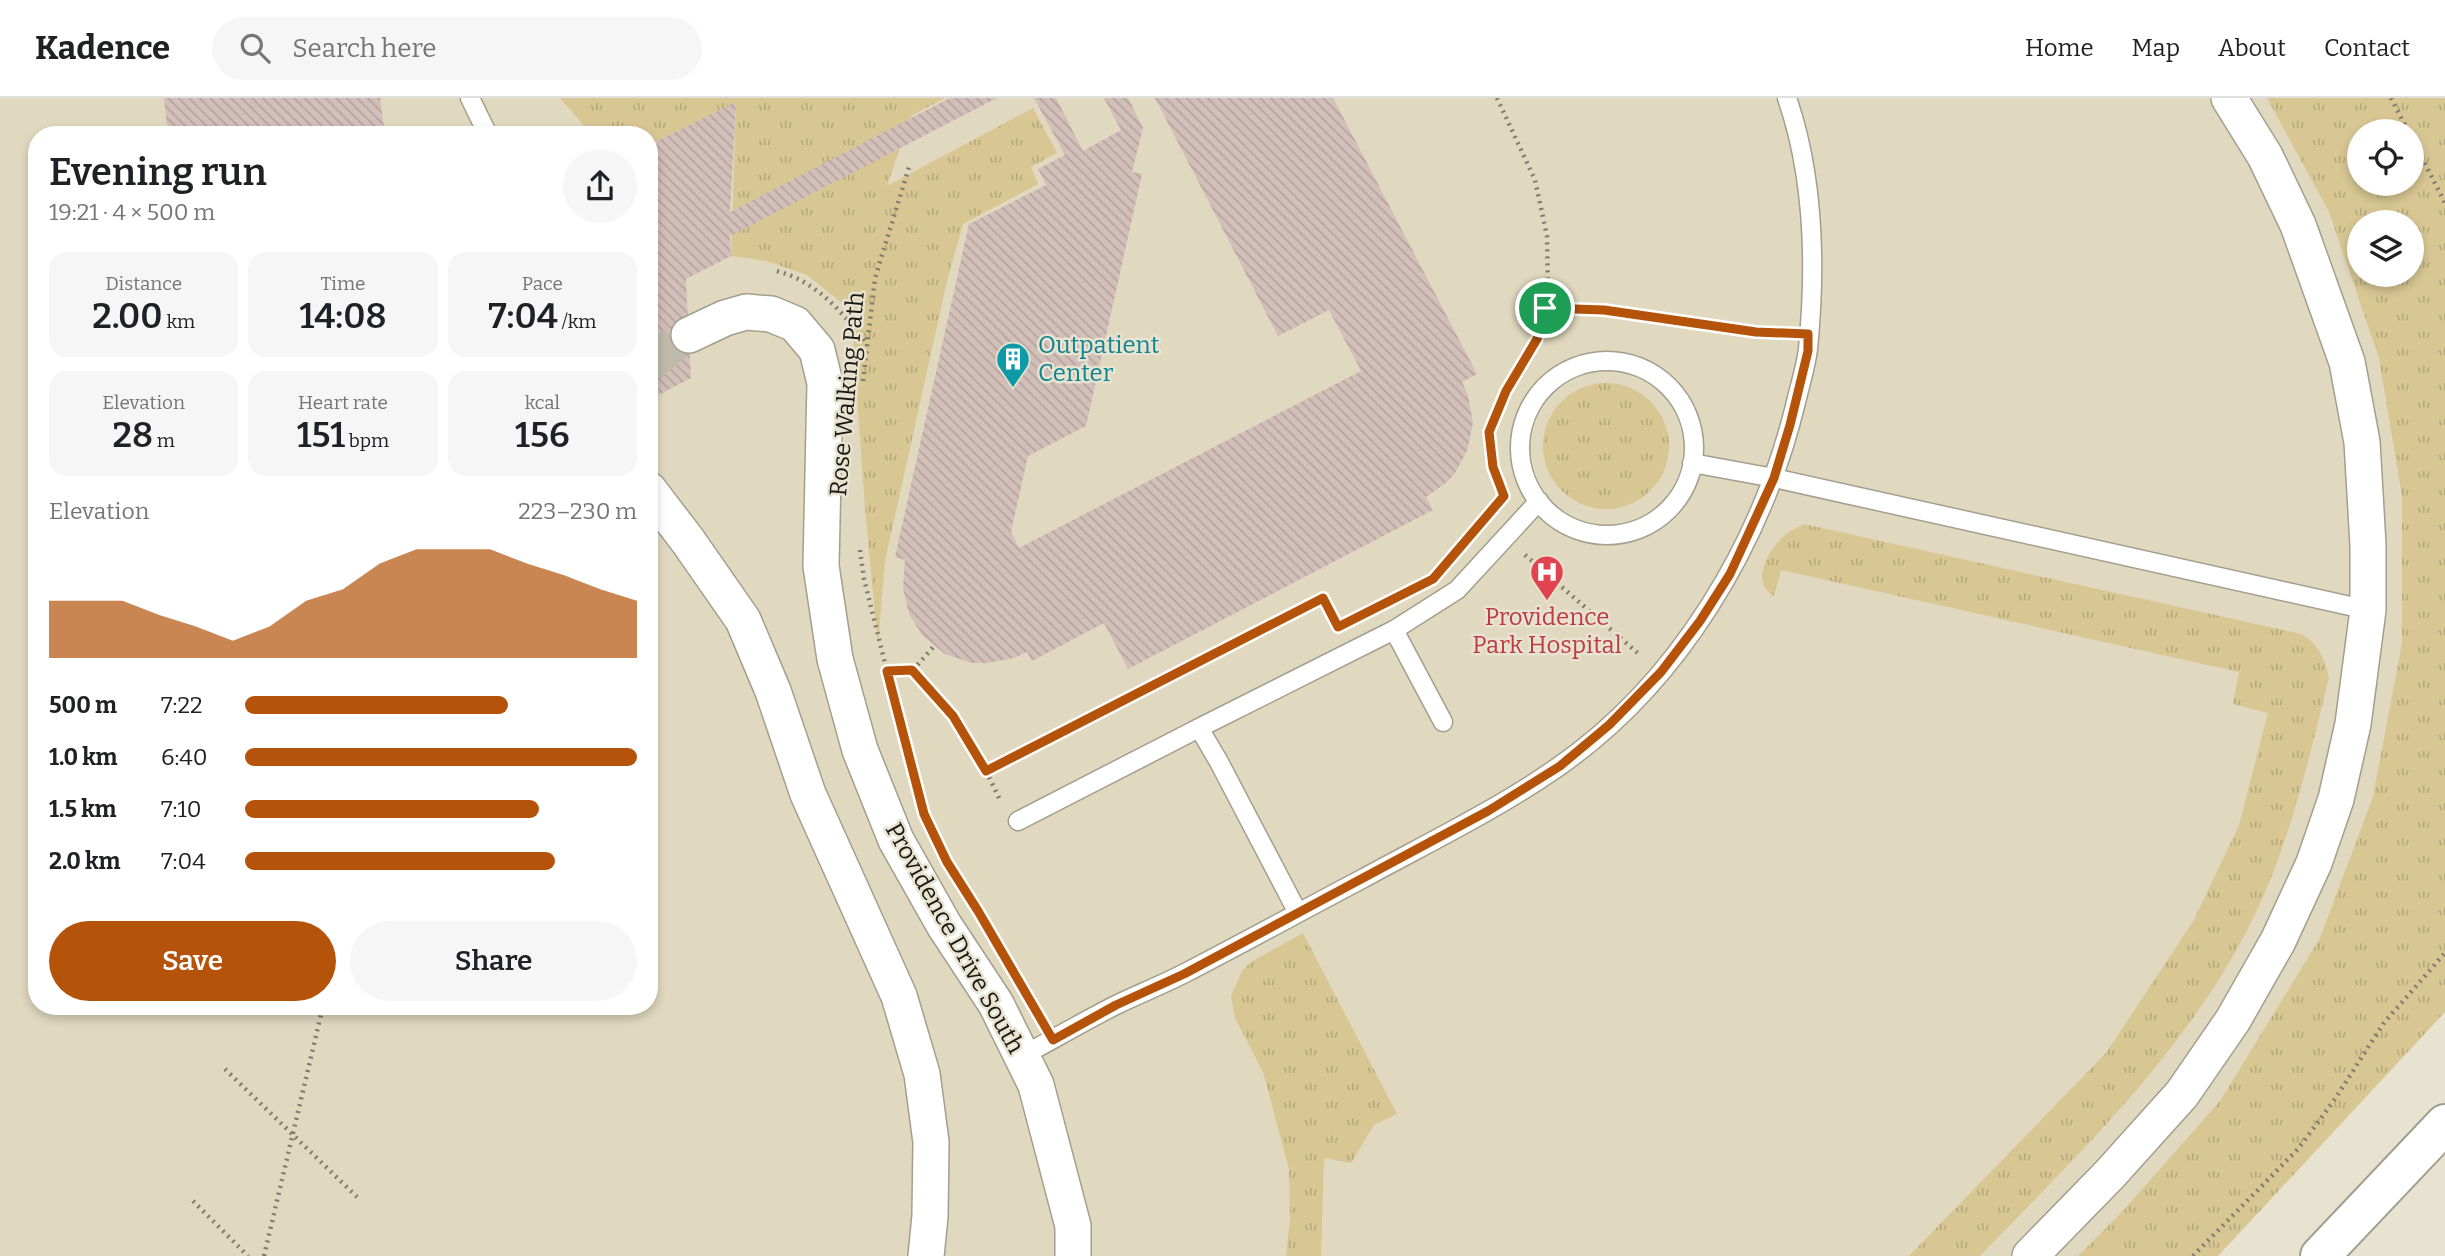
<!DOCTYPE html>
<meta charset="utf-8">
<style>
:root{--surface:#fff;--page:#f6f6f6;--text:#202124;--muted:#757577;--line:#e0e0e0;--accent:#b45309}
body{margin:0;font-family:Bitter,serif;background:var(--page);color:var(--text);height:100vh;display:flex;flex-direction:column;font-size:26px;white-space:nowrap}
*{box-sizing:border-box;margin:0}
p{font-size:23px;color:var(--muted)}
.icon{flex:none;width:38px;height:38px;fill:none;stroke:currentColor;stroke-width:2;stroke-linecap:round;stroke-linejoin:round}
.map{position:relative;flex:1;overflow:hidden}
.panel{position:absolute;left:28px;top:28px;width:630px;height:889px;display:flex;flex-direction:column;background:var(--surface);border-radius:28px;box-shadow:0 4px 10px #0003}
.panel>*{flex:none}
.buttons{position:absolute;left:2347px;top:21px;display:grid;gap:14px}
.buttons a{display:grid;place-items:center;width:77px;height:77px;border-radius:50%;background:var(--surface);box-shadow:0 4px 10px #0003;font-size:35px}
.pin{position:absolute;display:grid;place-items:center;width:60px;height:60px;color:#fff;margin:-30px;border:4px solid #fff;border-radius:50%;box-shadow:0 2px 7px #0007}
.round{display:grid;place-items:center;flex:none;width:74px;height:74px;border-radius:37px;background:var(--page)}
.summary{display:flex;align-items:center;justify-content:space-between;height:119px;padding:0 21px}
h1{font-size:38px;font-weight:600;line-height:52px}
.metrics{display:grid;grid-template-columns:repeat(3,1fr);gap:10px;height:119px;padding:7px 21px}
.metrics div{display:grid;align-content:center;border-radius:18px;background:var(--page);text-align:center}
.metrics b{font-size:35px;font-weight:600}
.metrics small{font-size:19px;font-weight:400}
.metrics p{font-size:19px}
.chart{height:196px;padding:14px 21px}
.chart p{display:flex;justify-content:space-between}
.chart svg{width:100%;height:126px;margin-top:7px;fill:var(--accent);opacity:.7}
.primary-button{display:flex;gap:14px;margin-top:auto;padding:14px 21px}
.primary-button a{flex:1;height:80px;border-radius:42px;background:var(--accent);color:#fff;font-size:28px;font-weight:600;line-height:80px;text-align:center}
.primary-button a+a{background:var(--page);color:var(--text)}
ul{padding:0 21px;list-style:none;font-size:23px}
li{display:grid;grid-template-columns:112px 84px 1fr;align-items:center;height:52px}
li i{height:18px;border-radius:9px;background:var(--accent)}
header{display:flex;align-items:center;gap:42px;box-sizing:border-box;height:98px;padding:0 35px;background:var(--surface);border-bottom:2px solid var(--line)}
header strong{font-size:33px}
nav{display:flex;gap:38px;margin-inline-start:auto;font-size:24px}
.search{width:490px;height:63px;background:var(--page);display:flex;align-items:center;gap:18px;box-sizing:border-box;padding:0 24px;border-radius:38px;color:var(--muted);font-size:26px}
.map>svg:first-child{display:block}
</style>
<header>
<strong>Kadence</strong>
<div class="search"><svg class="icon" aria-label="search" viewBox="0 0 24 24"><circle cx="10" cy="10" r="6"/><path d="M15 15l6 6"/></svg>Search here</div>
<nav><a>Home</a><a>Map</a><a>About</a><a>Contact</a></nav>
</header>
<div class="map">
<svg width="2445" height="1158" viewBox="0 0 2445 1158">
<defs>
<pattern id="grass-tufts" width="24" height="20" patternUnits="userSpaceOnUse" patternTransform="scale(1.75)"><rect width="24" height="20" fill="#d8c793"/><path d="M3 7l-1-3M5 7V3M7 7l1-3M15 17l-1-3M17 17v-4M19 17l1-3" fill="none" stroke="#b9aa7e"/></pattern>
<pattern id="building-back-hatch" width="6" height="6" patternUnits="userSpaceOnUse" patternTransform="scale(1.75)"><rect width="6" height="6" fill="#d3bfba"/><path d="M-1 5l2 2M0 0l6 6M5-1l2 2" fill="none" stroke="#b5a39f"/></pattern>
</defs>
<rect width="100%" height="100%" fill="#e8e3d1"/>
<path fill="#e0d8bf" fill-rule="evenodd" d="M0,0h2377l-18,33v53h53l33,746 -317,326h-2128zM37,37h612v871h-612zM2359,124h53v53h-53z"/>
<path fill="url(#grass-tufts)" fill-rule="evenodd" d="M560,0h385l-34,18 -24,70 146,-78 24,45 -26,14 7,17 -75,40 -16,57 -62,280 -7,85 -13,-138 -14,-198 -44,-35 -41,-14 -35,-5 5,-153 -87,42v-10h-57z
M2267,0h178v914l-227,244h-140l43,-43 99,-112 100,-163 53,-141 29,-154v-147l-23,-138 -50,-146zM2412,33v53h-53v-53zM2412,124v53h-53v-53z
M1543 348a63 63 0 1 1 126 0a63 63 0 1 1-126 0Z
M1804,426l497,110c17,9 23,24 28,43 -18,74 -35,148 -65,218 -63,143 -178,251 -284,361h-71l197,-203 88,-133 45,-95 29,-112 -35,-9 6,-32 -458,-102 -7,26c-25,-14 -5,-47 11,-61 5,-4 13,-8 19,-11z
M1303,835l94,181 -23,11 -23,38 -27,-5 -3,98h-35l4,-37 -1,-50 -26,-97 -28,-54 -4,-22 11,-25 9,-9z"/>
<path fill="url(#building-back-hatch)" d="M164,0h216l5,37h-217z
M950,0h47l-267,138 1,20 -45,23 5,99 -42,22v-255l87,-43 -6,110z
M1034,0h22l27,53 38,-21 -17,-32h24l15,30 -11,44 10,2 -56,252 -58,30 -17,76 8,16 342,-177 -32,-61 -51,26 -123,-238h178l144,276 -15,8 6,13 5,28 -6,28 -12,22 -8,9 -21,15 7,13 -305,159 -24,-46 -72,38 -5,-9 -13,6 -28,5h-14l-27,-9 -22,-18 -14,-22 -6,-26 2,-28 -10,-3 74,-333 77,-39 -8,-16 27,-14z"/>
<g fill="none" stroke-linecap="round" stroke-linejoin="round">
<path stroke="#bfbaab" stroke-width="35" stroke-dasharray="35 18" stroke-linecap="butt" d="M649,268l29,-26 11,-5"/>
<g stroke="#a39e8d" stroke-width="21">
<path id="lane" d="M470,0l18,37
M1520 350a87 87 0 1 1 174 0a87 87 0 1 1-174 0Z
M1692,365l82,15 594,132
M1443,624l-49,-92 63,-40 82,-89
M1199,630l195,-98
M1018,723l181,-93 20,34 79,151
M1022,958c32,-17 64,-36 96,-52 23,-11 46,-20 69,-32 58,-30 116,-62 175,-93 66,-36 134,-69 196,-112 121,-84 204,-224 238,-365 4,-17 10,-36 12,-53 8,-82 6,-173 -21,-251"/>
</g>
<g stroke="#a39e8d" stroke-width="38">
<path id="street" d="M689,237l36,-17 21,-6 25,2 24,10 22,26 8,33 -4,183 14,93 25,91 36,90 48,85 52,79 40,81 37,141v30
M649,392l39,51 55,79 30,71 35,103 91,202 23,78 9,68 -1,74 -4,40
M2030,1158l80,-82 72,-80 51,-74 45,-79 36,-78 22,-64 17,-75 15,-114v-65l-6,-103 -15,-80 -49,-137 -33,-69 -36,-58"/>
</g>
<g stroke="#a39e8d" stroke-width="42">
<path id="secondary" d="M2320,1158l125,-132"/>
</g>
<path stroke="#7e7b6f" stroke-width="4.5" stroke-dasharray="2 5" stroke-linecap="butt" d="M1497,0l38,82 12,56 1,59 -11,44 -31,52 -17,41 4,35 11,29 -2,2
M2391,0l17,33
M2412,40l33,65
M777,173c41,11 64,41 90,72
M1545,210l59,2 152,22 25,1
M863,283l12,-103 35,-114
M860,452l4,29 23,92
M1525,457l115,100
M913,572l21,-24
M986,673l15,31
M920,696l-33,-123 26,-1 40,46 33,55 337,-173 16,29
M225,971l132,128
M193,1103l55,55
M264,1158l59,-250
M2193,1158l105,-107 37,-50 48,-75 62,-71"/>
<use href="#lane" stroke="#fff" stroke-width="18"/>
<use href="#street" stroke="#fff" stroke-width="35"/>
<use href="#secondary" stroke="#fff" stroke-width="38"/>
</g>
<g fill="none" stroke-linecap="round" stroke-linejoin="round">
<g stroke="#fff" stroke-width="14">
<path id="route" d="M1545,210l59,2 152,22 52,2v17l-18,74 -16,53 -44,96 -30,47 -39,51 -52,53 -49,41 -72,45 -304,163 -68,31 -63,35 -75,-129 -31,-49 -23,-48 -37,-143 25,-1 41,46 33,55 337,-173 15,29 95,-48 71,-83 -11,-29 -4,-35 17,-41 31,-52z"/>
</g>
<use href="#route" stroke="#b45309" stroke-width="9"/>
</g>
<defs>
<g id="building-pin" transform="scale(1.75)"><path d="M0 17L-7.5 6A9.5 9.5 0 1 1 7.5 6Z" fill="#0f9aa8" stroke="#e8e3d1"/><path d="M-4-6H4V6H1V3H-1V6H-4ZM-2.5-4.3h1.7v1.8h-1.7ZM.8-4.3h1.7v1.8H.8ZM-2.5-1h1.7V.8h-1.7ZM.8-1h1.7V.8H.8Z" fill="#fff"/></g>
<g id="hospital-pin" transform="scale(1.75)"><path d="M0 17L-7.5 6A9.5 9.5 0 1 1 7.5 6Z" fill="#e0444e" stroke="#e8e3d1"/><path d="M-5-5h3v3.5h4V-5h3V5h-3V1.5h-4V5h-3Z" fill="#fff"/></g>
</defs>
<g fill-rule="evenodd">
<use href="#building-pin" x="1013" y="261"/>
<use href="#hospital-pin" x="1547" y="474"/>
</g>
<g text-anchor="middle" dominant-baseline="central" stroke-width="5" stroke-linejoin="round" paint-order="stroke">
<g font-size="24" fill="#0d838f" stroke="#e8e3d1" text-anchor="start">
<text x="1038" y="247">Outpatient<tspan x="1038" dy="28">Center</tspan></text>
</g>
<g font-size="24" fill="#1a1812" stroke="#e8e3d1">
<text transform="translate(847 296) rotate(-85)">Rose Walking Path</text>
<text transform="translate(955 840) rotate(61)">Providence Drive South</text>
</g>
<g font-size="24" fill="#be3a42" stroke="#e8e3d1">
<text x="1547" y="519">Providence<tspan x="1547" dy="28">Park Hospital</tspan></text>
</g>
</g>
</svg>
<div class="buttons">
<a><svg class="icon" aria-label="locate" viewBox="0 0 24 24"><circle cx="12" cy="12" r="6"/><path d="M12 2v4M12 18v4M2 12h4M18 12h4"/></svg></a>
<a><svg class="icon" aria-label="layers" viewBox="0 0 24 24"><path d="M12 4l9 5-9 5-9-5zM3 14l9 5 9-5"/></svg></a>
</div>
<div class="pin" style="left:1545px;top:210px;background:#1e9e55"><svg class="icon" aria-label="arrive" viewBox="0 0 24 24"><path d="M6 21V4h12l-3 4 3 4H6"/></svg></div>
<section class="panel">
<div class="summary"><div><h1>Evening run</h1><p>19:21 · 4 × 500 m</p></div><a class="round"><svg class="icon" aria-label="share" viewBox="0 0 24 24"><path d="M12 15V3M7 8l5-5 5 5M5 13v7h14v-7"/></svg></a></div>
<div class="metrics">
<div><p>Distance</p><b>2.00<small> km</small></b></div>
<div><p>Time</p><b>14:08</b></div>
<div><p>Pace</p><b>7:04<small> /km</small></b></div>
</div>
<div class="metrics">
<div><p>Elevation</p><b>28<small> m</small></b></div>
<div><p>Heart rate</p><b>151<small> bpm</small></b></div>
<div><p>kcal</p><b>156</b></div>
</div>
<div class="chart"><p><span>Elevation</span>223–230 m</p>
<svg viewBox="0 0 160 44" preserveAspectRatio="none"><path d="M0 44V24L10 24L20 24L30 29L40 33L50 38L60 33L70 24L80 20L90 11L100 6L110 6L120 6L130 11L140 15L150 20L160 24V44z"/></svg>
</div>
<ul>
<li><b>500 m</b>7:22<i style="width:67%"></i></li>
<li><b>1.0 km</b>6:40<i style="width:100%"></i></li>
<li><b>1.5 km</b>7:10<i style="width:75%"></i></li>
<li><b>2.0 km</b>7:04<i style="width:79%"></i></li>
</ul>
<div class="primary-button"><a>Save</a><a>Share</a></div>
</section>
</div>
